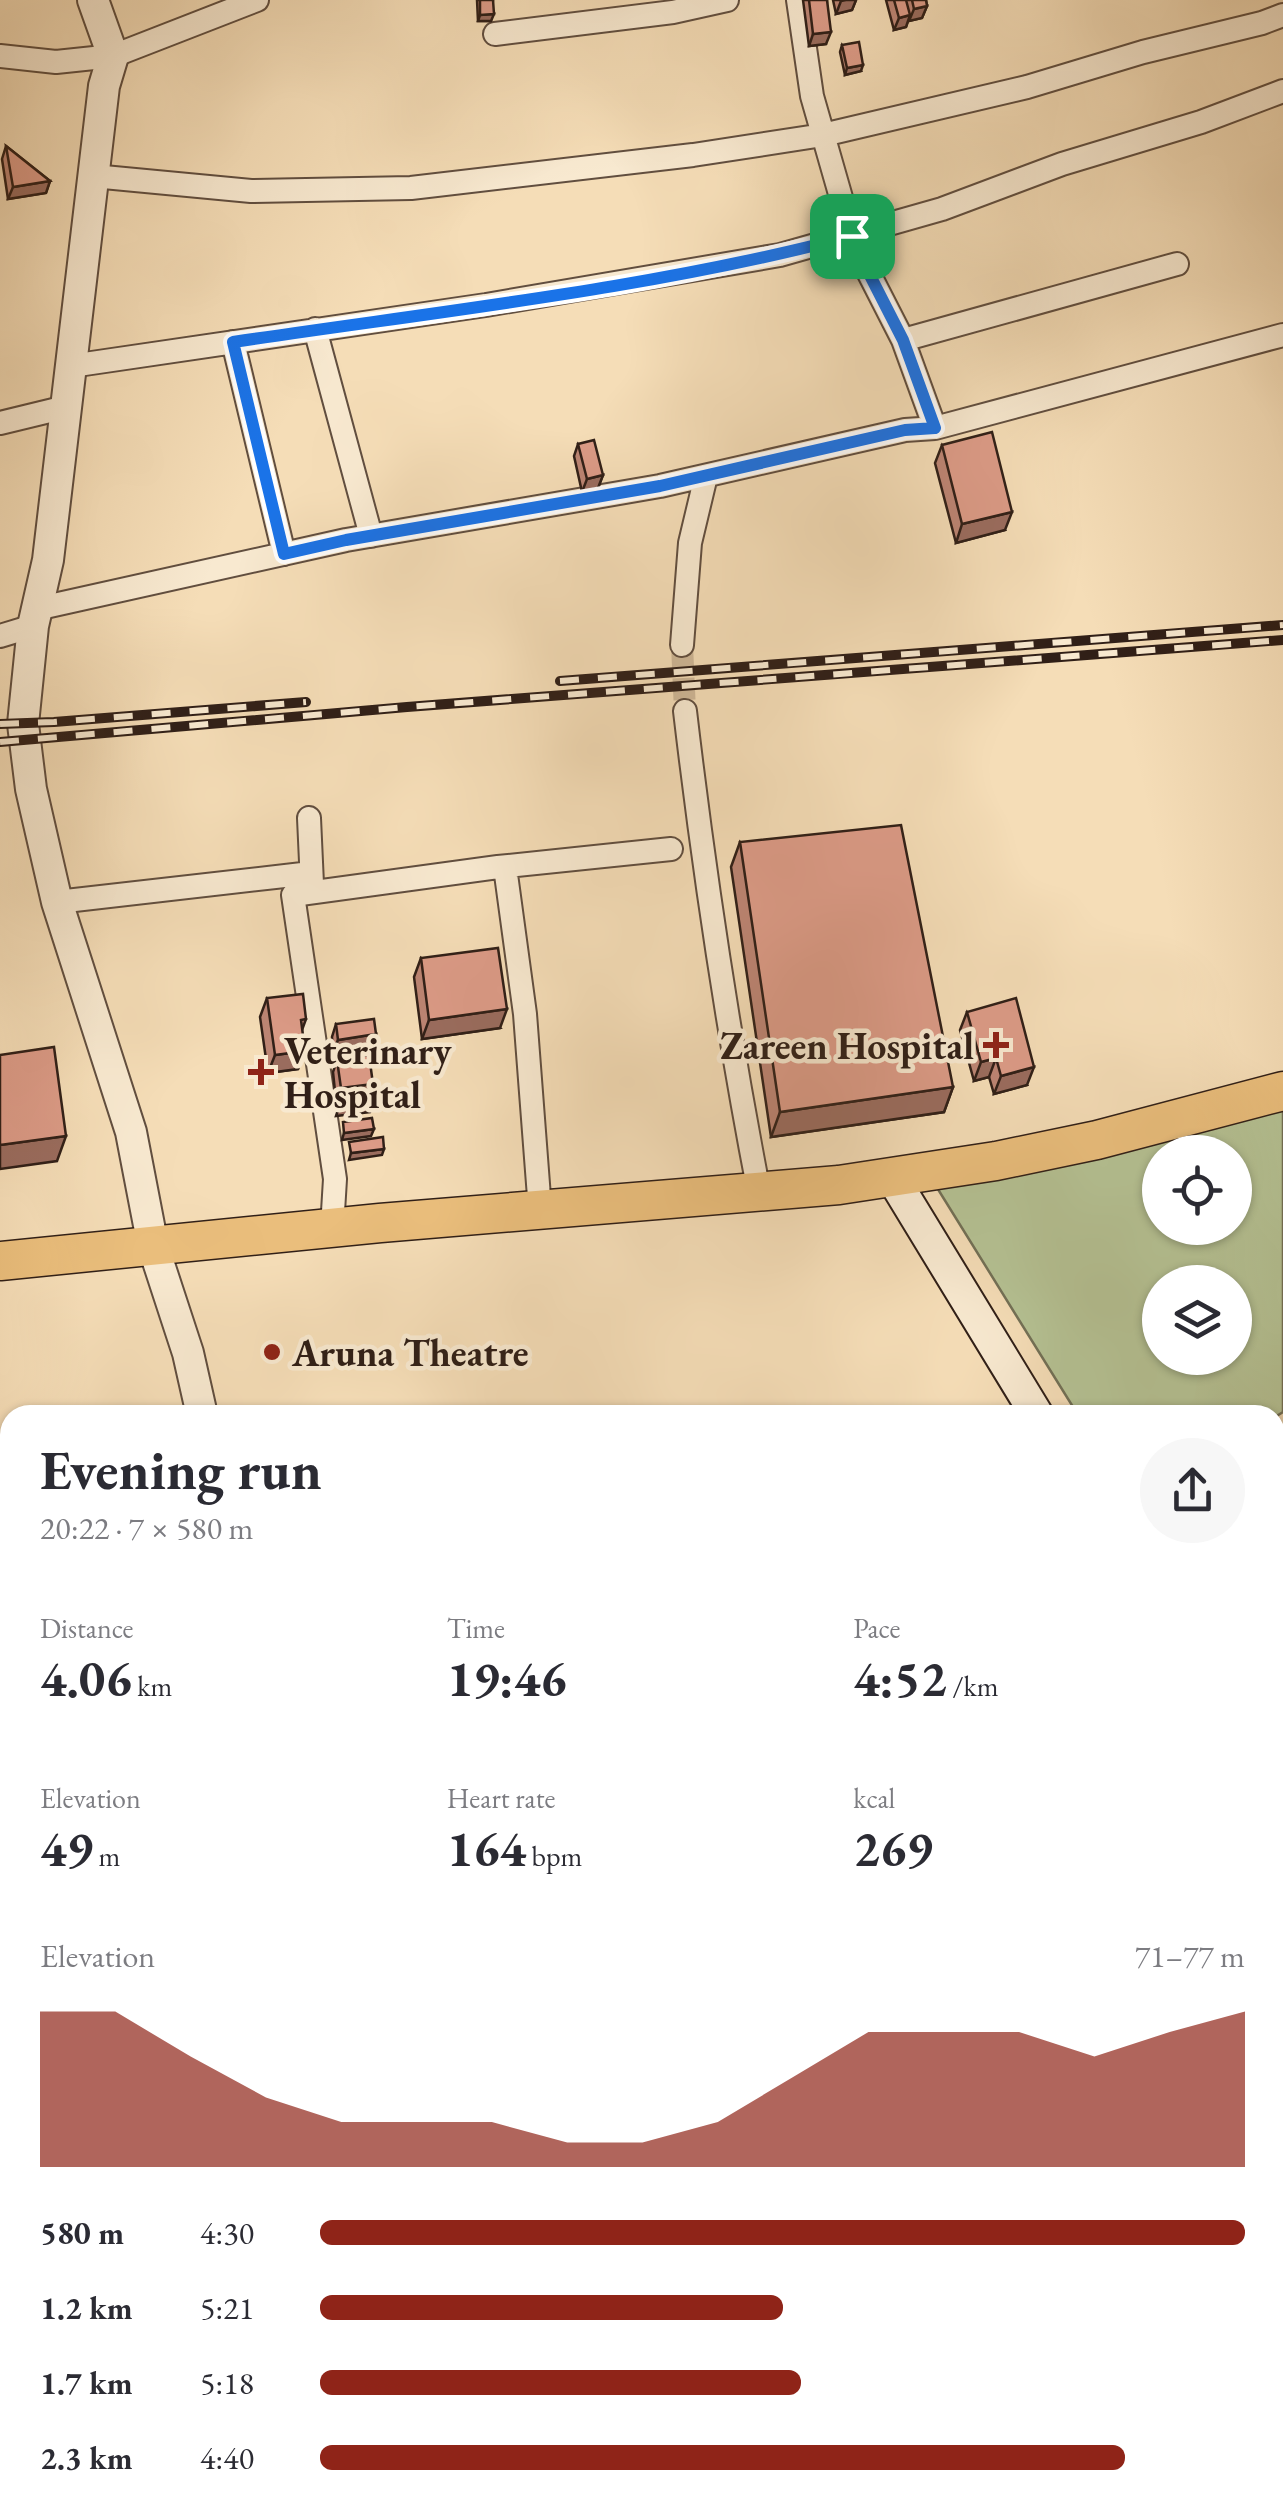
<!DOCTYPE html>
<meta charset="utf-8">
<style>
:root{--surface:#fff;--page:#f7f7f7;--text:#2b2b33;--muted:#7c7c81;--accent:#8f2418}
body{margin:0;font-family:"EB Garamond",serif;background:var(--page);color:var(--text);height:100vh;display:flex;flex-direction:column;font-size:38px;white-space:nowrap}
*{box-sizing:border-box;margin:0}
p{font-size:32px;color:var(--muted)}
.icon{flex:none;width:55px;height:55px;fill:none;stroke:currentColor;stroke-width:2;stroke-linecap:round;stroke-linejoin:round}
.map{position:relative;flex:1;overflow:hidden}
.side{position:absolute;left:0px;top:1405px;width:1285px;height:1112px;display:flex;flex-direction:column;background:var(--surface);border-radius:30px 30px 0 0;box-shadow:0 2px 8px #0004}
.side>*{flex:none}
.tools{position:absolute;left:1142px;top:1135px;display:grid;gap:20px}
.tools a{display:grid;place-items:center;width:110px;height:110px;border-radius:50%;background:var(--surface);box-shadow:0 2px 8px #0004;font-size:50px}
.pin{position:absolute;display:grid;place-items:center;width:85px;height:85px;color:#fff;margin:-42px;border-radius:20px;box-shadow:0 5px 15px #0006}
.round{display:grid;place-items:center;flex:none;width:105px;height:105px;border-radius:52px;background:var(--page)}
.overview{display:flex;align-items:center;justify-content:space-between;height:170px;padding:0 40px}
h1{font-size:55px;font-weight:700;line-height:75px}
.figures{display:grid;grid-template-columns:repeat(3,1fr);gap:15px;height:170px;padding:10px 40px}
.figures div{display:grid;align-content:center}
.figures b{font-size:50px;font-weight:700}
.figures small{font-size:28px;font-weight:400}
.figures p{font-size:28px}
.chart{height:280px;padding:20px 40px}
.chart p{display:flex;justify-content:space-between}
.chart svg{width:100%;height:180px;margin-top:10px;fill:var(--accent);opacity:.7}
ul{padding:0 40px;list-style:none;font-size:32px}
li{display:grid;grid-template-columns:160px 120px 1fr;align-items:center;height:75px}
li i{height:25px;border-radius:12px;background:var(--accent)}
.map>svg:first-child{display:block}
</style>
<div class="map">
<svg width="1283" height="2516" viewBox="0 0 1283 2516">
<rect width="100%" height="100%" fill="#f5ddb7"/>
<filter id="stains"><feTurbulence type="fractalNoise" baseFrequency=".002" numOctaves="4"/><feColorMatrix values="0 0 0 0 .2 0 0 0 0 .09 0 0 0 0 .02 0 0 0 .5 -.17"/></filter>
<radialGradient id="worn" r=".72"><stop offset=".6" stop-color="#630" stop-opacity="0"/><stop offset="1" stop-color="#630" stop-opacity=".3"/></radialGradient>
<path fill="#b5c294" stroke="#727056" stroke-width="2.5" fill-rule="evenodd" d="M1283,1090v322l-8,5v-2h-197l-147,-237zM1160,1152h75v76h-75zM1160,1282h75v76h-75z"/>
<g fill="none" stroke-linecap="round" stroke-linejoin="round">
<path stroke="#747b78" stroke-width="6" d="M0,2115l10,2"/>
<path stroke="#ceb797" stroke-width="22" stroke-dasharray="22 11" stroke-linecap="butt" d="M682,645l3,66"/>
<g stroke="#614e3f" stroke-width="26">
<path id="minor" d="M798,0l14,96 40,140 6,16 45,88 32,88
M495,34l178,-22 54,-12
M0,56l56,6 57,-6 144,-56
M93,176l158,15 160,-3 282,-33 130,-20 204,-48 116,-35 119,-29 21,-8
M315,329l56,207
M903,340l274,-76
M233,342l51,212
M71,366l415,-61 294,-50 162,-46 120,-45 139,-42 82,-31
M0,423l66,-16
M36,609l310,-69 314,-54 245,-56 30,-2 348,-93
M0,636l33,-10
M682,645l8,-102 16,-67
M685,711c19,161 43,321 74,481
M309,818l3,66
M505,867l20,147 15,196
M57,902l254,-29
M332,1228l3,-49 -42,-284 205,-28 173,-18
M1275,1524l8,-5
M0,1713l10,-3
M0,1878l10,-3
M0,1914l10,41
M1275,2140l8,-5
M1275,2319l8,13
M1275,2493l8,-4
M79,2508l2,8
M779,2508l6,8
M1172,2508l8,8
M678,2516l15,-8
M1235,2516l15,-8"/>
</g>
<g stroke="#614e3f" stroke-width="34">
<path id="tertiary" d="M93,0l20,56 -9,30 -56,474 -15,66 -10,98 8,65 26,113 74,230 22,114 35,107 14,62
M405,2508l4,8"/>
</g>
<g stroke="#301f17" stroke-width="36">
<path id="secondary" d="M892,1177l145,238
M1275,1794l8,13"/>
</g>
<g stroke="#301f17" stroke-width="41">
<path id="primary" d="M0,1261l380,-38 459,-38 157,-24 101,-21 186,-49"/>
</g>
<use href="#minor" stroke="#f8e9d0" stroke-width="22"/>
<use href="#tertiary" stroke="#f8e9d0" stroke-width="30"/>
<use href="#secondary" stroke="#f8e9d0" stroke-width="32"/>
<use href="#primary" stroke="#eabe7c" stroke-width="38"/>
<g stroke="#301f17" stroke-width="10">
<path id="rail" d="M560,681l723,-56
M0,724l54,-2 252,-20
M0,742l407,-35 876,-67"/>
</g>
<use href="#rail" stroke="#f8e9d0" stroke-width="6" stroke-dasharray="19" stroke-linecap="butt"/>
</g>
<path fill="#bd8574" stroke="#301f17" stroke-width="2.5" d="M477,0h16l-2,21h-13z
M803,0h24l-1,44 -17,2z
M833,0h23l-4,10 -16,4z
M886,0h40l1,6 -5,12 -13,3v-3l-3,9 -12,3z
M842,45l19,26 -16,4 -5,-23z
M6,146l44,35 -4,12 -38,6 -6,-40z
M578,444l25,31 -5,13 -16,4 -8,-36z
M942,445l63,85 -49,13 -21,-80z
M740,842l213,245 -9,25 -173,25 -40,-270z
M421,958l79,70 -78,11 -8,-62z
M267,998l39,21 -4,11 -4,39 -30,4 -8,-56z
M967,1012l60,73 -33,9 -5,-17 -15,4 -14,-51z
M336,1024l35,23 -38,5 -1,-15z
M337,1060l32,37 -33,4 -3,-29z
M1275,2339l8,69 -8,6z
M786,2508h41l-12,8h-23z
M866,2508h88l-3,8h-97z"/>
<path fill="#9a6c5e" stroke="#301f17" stroke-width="2.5" d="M846,0h10l-4,10 -16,4 5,-13z
M927,6l-5,12 -13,3 5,-12z
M494,14l-3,7h-13l2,-6z
M910,15l-4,12 -12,3 5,-12z
M831,32l-5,12 -17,2 4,-12z
M863,65l-2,6 -16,4 2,-7z
M50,181l-4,12 -38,6 5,-12z
M603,475l-5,13 -16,4 5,-13z
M1012,512l-7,18 -49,13 6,-19z
M507,1009l-7,19 -78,11 7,-19z
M376,1034l-5,13 -38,5 5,-12z
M305,1051l-7,18 -30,4 7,-18z
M996,1058l-7,19 -15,4 7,-19z
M1034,1067l-7,18 -33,9 7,-18z
M373,1084l-4,13 -33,4 5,-13z
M953,1087l-9,25 -173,25 9,-25z
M373,1105l-3,7 -34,4 2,-6z
M374,1129l-3,7 -29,4 2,-7z
M66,1136l-9,25 -57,8v-24z
M384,1149l-2,6 -33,5 2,-7z
M1283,1907v16l-2,5 -6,3v-19z
M1283,2090v19l-8,5v-19z
M1283,2214v13l-8,6v-13z
M1283,2394v14l-8,6 6,-18z
M814,2508h13l-12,8h-12z
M945,2508h9l-3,8h-21z"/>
<path fill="#dc9b87" stroke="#301f17" stroke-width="2.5" d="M480,0h13l1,14 -14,1z
M809,0h18l4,32 -18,2z
M894,0h12l4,15 -11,3z
M912,0h14l1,6 -13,3z
M859,42l4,23 -16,3 -5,-23z
M6,146l44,35 -37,6z
M992,432l20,80 -50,12 -20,-79z
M594,440l9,35 -16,4 -9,-35z
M901,825l52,262 -173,25 -40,-270z
M498,948l9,61 -78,11 -8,-62z
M303,994l3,25 -5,1 4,31 -30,4 -8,-57z
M1016,998l18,69 -33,9 -5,-18 -15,4 -14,-50z
M374,1019l2,15 -38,6 -2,-16z
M54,1047l12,89 -66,9v-90z
M369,1055l4,29 -32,4 -4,-28z
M372,1098l1,7 -35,5 -1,-7z
M372,1118l2,11 -30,4 -1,-11z
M383,1137l1,12 -33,4 -2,-11z
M1275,1879l8,13v15l-8,5z
M1283,1977v113l-8,5v-113z
M1278,2140l5,7v67l-8,6v-78z
M1283,2333v61l-2,2 -6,-8v-49z
M799,2508h15l-10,6z
M866,2508h18l6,8h-36z
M894,2508h51l-15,8h-31z"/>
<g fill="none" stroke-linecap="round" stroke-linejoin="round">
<g stroke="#fff" stroke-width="20">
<path id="route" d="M852,236l6,16 45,88 32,88 -30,2 -245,56 -314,54 -62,14 -51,-212c207,-31 417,-53 619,-106z"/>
</g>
<use href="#route" stroke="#1a73e8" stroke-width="12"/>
</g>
<g fill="#8f2418" stroke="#f8e9d0" stroke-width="4">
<path d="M991 1030h10v10h10v10h-10v10h-10v-10h-10v-10h10z"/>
<path d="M256 1057h10v10h10v10h-10v10h-10v-10h-10v-10h10z"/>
<circle cx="272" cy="1352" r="10"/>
</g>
<g text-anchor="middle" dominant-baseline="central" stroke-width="9" stroke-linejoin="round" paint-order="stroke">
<g font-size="38" font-weight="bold" fill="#301f17" stroke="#f8e9d0" text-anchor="start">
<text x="974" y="1045" text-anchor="end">Zareen Hospital</text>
<text x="284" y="1050">Veterinary<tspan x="284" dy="44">Hospital</tspan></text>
<text x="292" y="1352">Aruna Theatre</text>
</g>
</g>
<rect width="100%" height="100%" filter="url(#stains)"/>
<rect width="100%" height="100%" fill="url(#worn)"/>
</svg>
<div class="tools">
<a><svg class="icon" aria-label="locate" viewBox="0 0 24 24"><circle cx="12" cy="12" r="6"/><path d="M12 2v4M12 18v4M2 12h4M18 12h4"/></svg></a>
<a><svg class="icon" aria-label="layers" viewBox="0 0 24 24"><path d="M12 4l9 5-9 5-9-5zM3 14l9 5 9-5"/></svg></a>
</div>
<div class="pin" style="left:852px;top:236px;background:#1e9e55"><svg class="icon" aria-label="arrive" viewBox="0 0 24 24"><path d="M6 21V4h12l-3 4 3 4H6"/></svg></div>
<section class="side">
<div class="overview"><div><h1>Evening run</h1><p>20:22 · 7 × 580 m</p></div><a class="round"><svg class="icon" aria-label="share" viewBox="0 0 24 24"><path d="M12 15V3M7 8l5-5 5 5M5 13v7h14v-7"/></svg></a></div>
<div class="figures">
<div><p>Distance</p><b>4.06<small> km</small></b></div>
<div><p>Time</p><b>19:46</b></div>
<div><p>Pace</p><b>4:52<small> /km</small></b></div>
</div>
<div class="figures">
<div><p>Elevation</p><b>49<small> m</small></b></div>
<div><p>Heart rate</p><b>164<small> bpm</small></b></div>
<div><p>kcal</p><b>269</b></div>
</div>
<div class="chart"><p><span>Elevation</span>71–77 m</p>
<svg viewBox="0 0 160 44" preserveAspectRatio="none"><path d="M0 44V6L10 6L20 17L30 27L40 33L50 33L60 33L70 38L80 38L90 33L100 22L110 11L120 11L130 11L140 17L150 11L160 6V44z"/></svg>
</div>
<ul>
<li><b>580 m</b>4:30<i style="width:100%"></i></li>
<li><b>1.2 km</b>5:21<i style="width:50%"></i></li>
<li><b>1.7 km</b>5:18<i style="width:52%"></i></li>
<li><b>2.3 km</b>4:40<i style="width:87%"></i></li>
</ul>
</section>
</div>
